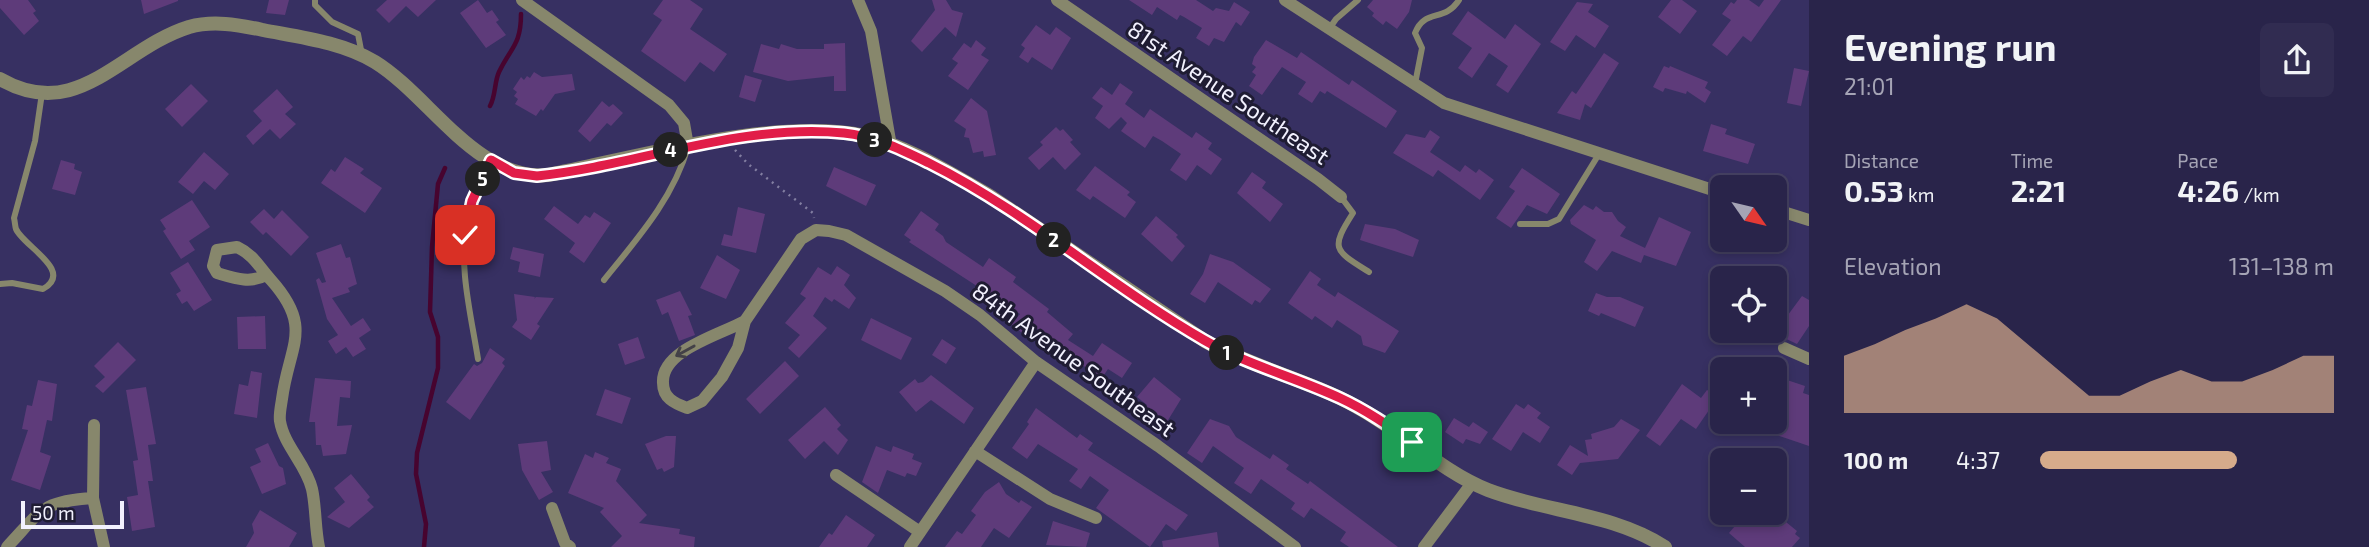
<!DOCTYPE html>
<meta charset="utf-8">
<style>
:root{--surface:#29244a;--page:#312c51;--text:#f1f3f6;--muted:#a5a4b5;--line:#454162;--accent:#d6ab8b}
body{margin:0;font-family:"Exo 2",sans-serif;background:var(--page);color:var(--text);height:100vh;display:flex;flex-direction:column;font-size:26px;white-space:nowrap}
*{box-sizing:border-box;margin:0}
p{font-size:23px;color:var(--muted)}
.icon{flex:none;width:38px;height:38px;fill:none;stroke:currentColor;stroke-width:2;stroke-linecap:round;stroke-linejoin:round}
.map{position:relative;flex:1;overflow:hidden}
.drawer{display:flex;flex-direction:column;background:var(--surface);width:560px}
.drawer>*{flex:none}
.needle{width:46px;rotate:124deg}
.tools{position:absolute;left:1710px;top:175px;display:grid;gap:14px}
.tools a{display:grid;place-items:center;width:77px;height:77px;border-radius:10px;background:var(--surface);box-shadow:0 4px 10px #0003,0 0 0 2px var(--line);font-size:35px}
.scale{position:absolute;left:21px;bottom:18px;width:103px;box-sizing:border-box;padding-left:7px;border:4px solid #f2f1fe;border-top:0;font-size:19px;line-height:24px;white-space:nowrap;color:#f2f1fe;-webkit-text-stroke:5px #1f1c33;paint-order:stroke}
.pin{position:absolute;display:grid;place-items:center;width:60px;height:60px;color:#fff;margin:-30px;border-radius:14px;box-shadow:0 4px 10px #0006}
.km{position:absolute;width:35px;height:35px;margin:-18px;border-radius:50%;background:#222;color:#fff;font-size:19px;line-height:35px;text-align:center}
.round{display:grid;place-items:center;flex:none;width:74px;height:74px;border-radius:10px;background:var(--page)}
.summary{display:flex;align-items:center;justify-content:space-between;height:119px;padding:0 35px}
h1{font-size:38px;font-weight:700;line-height:52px}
.figures{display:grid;grid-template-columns:repeat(3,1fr);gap:10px;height:119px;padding:7px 35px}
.figures div{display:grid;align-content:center}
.figures b{font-size:30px;font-weight:700}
.figures small{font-size:19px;font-weight:400}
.figures p{font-size:19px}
.chart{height:196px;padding:14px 35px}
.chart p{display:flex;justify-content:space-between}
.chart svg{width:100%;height:126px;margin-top:7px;fill:var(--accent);opacity:.7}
ul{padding:0 35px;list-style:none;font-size:23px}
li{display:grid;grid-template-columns:112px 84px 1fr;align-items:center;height:52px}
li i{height:18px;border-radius:9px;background:var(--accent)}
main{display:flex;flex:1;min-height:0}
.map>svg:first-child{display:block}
</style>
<main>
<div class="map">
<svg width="1809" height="547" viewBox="0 0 1809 547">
<rect width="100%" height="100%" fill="#373062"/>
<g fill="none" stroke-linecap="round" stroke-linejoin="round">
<path stroke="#47042f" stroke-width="4.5" d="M490,106c6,-11 4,-23 9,-34 12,-25 22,-27 22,-58
M424,547l2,-23 -10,-50 1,-21 21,-85v-31l-8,-25 2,-65 6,-63 7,-16"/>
</g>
<path fill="#5e3b7a" d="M0,0h28l8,11 -3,2 6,8 -15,14 -24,-27z
M141,0h37v1l-34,13z
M269,0h20l-4,15 -19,-2z
M387,0h49l-18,17 -12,-11 -17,17 -13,-13z
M478,0l9,13 5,-3 7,10 -3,2 10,13 -20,13 -26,-35z
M663,0h27l13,9 -13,20 37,25 -13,18 -14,-10 -15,20 -44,-31 21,-31 -9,-6z
M932,0h14l6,10 11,3 -7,24 -11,-10 -23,25 -11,-11 24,-31z
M1129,0h67l17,11 3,-3 13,3 5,-9 16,10 -9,14 -5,-4 -12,20 -10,-4 -5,8 -13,-8 6,-10 -18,-11 -4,-2 -3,5 -20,-13 -5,8z
M1373,0h39l-3,12 -12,17 -11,-8 -3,4 -11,-9 2,-3 -7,-6z
M1671,0h11l15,11 -17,23 -22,-17z
M1737,0h12l10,7 5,-7h17l-30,42 -8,-6 -16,20 -15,-11 19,-25 -9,-6 9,-12 3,2z
M1577,2l16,2 -5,8 21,14 -14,22 -19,-13 -11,16 -15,-9z
M1468,11l37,28 10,-15 26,20 -33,49 -12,-8 12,-19 -19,-13 -17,25 -14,-10 14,-20 -20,-14z
M1036,25l14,10 6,-8 15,11 -19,32 -20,-13 -4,6 -9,-6 6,-9 -4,-3z
M976,40l10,8 -5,7 8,5 -21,30 -20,-14 10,-13 -6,-4 12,-16 7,5z
M1266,40l31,18 4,-6 48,33 3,-5 45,31 -11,17 -59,-37 -2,3 -5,-3 -8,12 -14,-9 8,-12 -24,-15 -20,28 -13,-9 7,-11 -4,-3 4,-5 -4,-3 2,-7z
M845,43l1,48h-12v-15l-46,5 -35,-9 8,-28 18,5 2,-5 16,5h27v-5z
M1604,53l15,10 -28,45 -6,-4 -5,16 -23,-7 15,-22 4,3z
M1664,66l5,2 1,-2 38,16 -3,6 6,4 -6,11 -18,-12 -1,3 -21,-6 -2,4 -10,-5z
M1794,68l15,3 -8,35 -14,-3z
M534,72l8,5 30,-3 3,16 -20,4 -12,17 -2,-2 -5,7 -21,-12 3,-5 -4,-3 3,-4 -4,-3 8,-12 3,3 3,-4 3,2z
M745,75l17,5 -7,22 -16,-5z
M1120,83l13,9 -8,12 19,14 6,-9 42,29 4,-6 16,11 -4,6 14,10 -11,16 -14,-10 -11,16 -16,-11 11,-16 -19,-13 -9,-5 -8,12 -24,-17 6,-8 -6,-6 -12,12 -14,-11 8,-12 -11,-8 9,-11 11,8z
M191,84l17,17 -26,26 -17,-18z
M277,89l16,18 -8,7 11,10 -16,15 -10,-10 -17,16 -7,-9 16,-15 -9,-10z
M971,98l16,13 9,44 -12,2 -1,-6 -10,2 -4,-15 -5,-1 2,-8 -12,-8z
M602,101l7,6 4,-3 10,9 -12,13 -4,-3 -17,19 -12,-11z
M1711,124l16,5 -2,5 30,10 -7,20 -45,-13z
M1056,127l4,4 3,-2 10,11 -3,2 11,12 -16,16 -12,-13 -14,13 -11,-12 15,-13 -3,-3z
M1430,130l10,7 -10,15 30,20 5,-7 11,8 3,-4 15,11 -14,20 -42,-30 -5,7 -40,-24 13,-19 19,4z
M204,152l25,22 -14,16 -11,-9 -11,13 -15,-12z
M345,157l19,12 -4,4 22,15 -17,25 -44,-30 10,-14 4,3z
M61,160l14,4 -1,5 8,3 -7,23 -23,-6z
M1095,166l35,26 -3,3 9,7 -11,16 -32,-22 -3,4 -14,-10z
M834,167l42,18 -10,21 -40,-20z
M1522,168l38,26 -13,20 -20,-9 -16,23 -15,-10 19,-27 -6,-4z
M1252,172l14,10 -4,6 21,16 -13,18 -33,-29z
M192,200l18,27 -21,14 6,9 -14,9 -18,-28 3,-2 -6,-9z
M1584,205l9,5 3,-4 8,6h8l6,9 8,6 -6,9 25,12 14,-31 32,15 -15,34 -32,-11 -3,8 -29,-12 -15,20 -13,-9 12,-22 -25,-16 -1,-4z
M554,206l24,18 7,-9 5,3 4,-6 17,11 -27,40 -15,-11 6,-9 -31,-24z
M738,207l27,7 -9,39 -35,-8 3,-11 8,2z
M264,209l10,10 8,-9 27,27 -18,19 -25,-24 -3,3 -13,-13z
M921,211l18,13 -4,6 8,6 3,6 37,25 6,-9 27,19 -3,5 36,27 -2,3 26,22 -5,6 25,16 9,-13 30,20 -10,15 -14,-9 -6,9 -23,-15 -2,4 -13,-9 3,-5 -32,-26 -8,10 -16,-13 9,-10 -111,-72 2,-2 -7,-5z
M1156,216l22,19 -2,2 9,9 -13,16 -31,-28z
M1365,224l30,5 24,11 -6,17 -53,-17z
M341,244l5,14 4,-1 7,27 -9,4 2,4 -18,6 19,28 12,-8 8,12 -12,8 7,11 -13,8 -7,-10 -10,7 -8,-13 10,-6 -11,-16 -11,-39 3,-2 3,5 4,-1 -10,-29z
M513,247l31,7 -4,23 -22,-5 2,-10 -10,-3z
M1210,254l23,8 38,27 -11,14 -5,-3 -3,5 -34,-23 -13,21 -15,-9 13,-20z
M717,255l23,15 -14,29 -26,-11z
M188,262l24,38 -18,11 -7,-10 -5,3 -6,-10 5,-3 -11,-18z
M837,266l13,9 -6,10 12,13 -7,11 -15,-10 -2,3 -7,-5 -12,19 14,12 -28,30 -11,-10 12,-13 -15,-12 21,-25 -6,-4 18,-27 13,8z
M1310,271l11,8 -4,6 18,12 3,-5 61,39 -14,22 -22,-8 -2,-9 -24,-16 -5,8 -17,-12 -3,4 -24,-17z
M680,291l12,24 -4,1 7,19 -16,6 -11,-29 -6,3 -6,-15z
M1596,293l11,4h13l24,10 -9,20 -34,-14 -2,3 -11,-5z
M514,294l21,3 -1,2 2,-2 18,1 -17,26 3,2 -9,14 -19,-13 5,-7z
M1802,296l7,4v26l-12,18 -19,-9 5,-6 -1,-6z
M265,316l1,33h-28l-1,-32z
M871,318l41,20 -11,22 -40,-20z
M638,337l7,21 -20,7 -7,-21z
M942,339l14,9 -10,16 -14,-9z
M118,342l18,18 -33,33 -8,-7 10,-9 -11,-11z
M490,348l15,11 -3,4 3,3 -35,54 -24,-18 28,-38 3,2 5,-3z
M785,361l14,15 -39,38 -14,-15z
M251,371l11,2 -5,45 -23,-4 5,-30 9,2z
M931,375l43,33 -10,16 -33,-24 -15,12 -17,-20 16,-13 3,4 5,-1z
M1154,377l27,22 -16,26 -20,-17 2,-3 -10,-8z
M315,378l36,3 -1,17 -10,-1 -3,29 15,-1 -6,29 -23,2 -2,-11h-5l-1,-23h-6z
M38,380l19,4 -5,37 -5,-1 -7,32 11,4 -11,34 -29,-10 17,-50 -6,-1 5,-24 5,1z
M1787,380l18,6 -2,7 6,2v51l-38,-13z
M1682,384l19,14 6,-8 11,7 -22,32 -15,-10 -21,27 -14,-10z
M146,387l10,57 -8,1 5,36h-5l7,46 -23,4 -5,-34 11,-2 -5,-34 5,-1 -12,-70z
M605,389l26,9 -9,26 -26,-9z
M1516,404l8,5 4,-5 13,9 -4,5 13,9 -10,16 -17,-11 -12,19 -19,-12z
M825,407l16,18 -4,4 11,11 -10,15 -14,-14 -19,18 -17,-19z
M1036,408l41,30 3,-4 13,9 -5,7 100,65 -12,16 -10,-7 -16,23 -54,-39 13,-18 -19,-14 -9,13 -12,-8 9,-12 -40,-25 -11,15 -15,-11 17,-24 -2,-2z
M1454,418l15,9 4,-5 15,10 -8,12 -14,-5 -3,5 -18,-12z
M1210,419l19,7 7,11 34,22 3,-5 16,11 -3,4 22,15 2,-3 88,66h-49l-9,-6 6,-9 -35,-24 -7,10 -13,-9 4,-6 -34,-24 -10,15 -17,-11 10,-15 -31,-22 -11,17 -15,-10z
M1621,419l19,11 -22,29 -38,4 -8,12 -15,-10 13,-20 18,11 -3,-16 7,-1 -1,-5 23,-7z
M666,436h10l-2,31 -10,5 -2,-4 -5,2 -12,-26z
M547,441l4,29 -10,2 12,20 -14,8 -17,-30 -4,-26z
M268,443l11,23 4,2 3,16 -24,10 -12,-27 11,-5 -6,-13z
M876,446l15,6 2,-6 21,8 -2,5 10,4 -6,13 -9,-3 -2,4 -18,-7 -9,23 -16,-11z
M595,452l14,6 -3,5 15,6 -5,12 31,34 -8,8 41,6 -1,5 16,3 -1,10h-83l11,-11 -22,-24 4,-4 -36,-15 17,-39 8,4z
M351,474l19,23 -3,3 7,7 -25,21 -22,-11 18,-15 -11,-14z
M999,482l7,12 13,9 2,-3 11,7 -23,31 -15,-10 -13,19h-36l12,-16 5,3 14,-19 -5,-4 14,-19z
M260,510l37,23 -8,14h-43l8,-14 -2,-9z
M1746,513h29l22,18 -2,3 5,4 -8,9h-47l-16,-14z
M846,515l29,20 -8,12h-48l10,-14 3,2z
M1053,521l37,12 -4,14 -40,-2z
M1217,532l2,15h-56l-1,-6z"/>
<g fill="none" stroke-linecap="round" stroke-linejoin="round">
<path stroke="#827ea1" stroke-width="2.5" stroke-dasharray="2 5" stroke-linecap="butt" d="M735,150l13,14 65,49 1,5"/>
<path stroke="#87876c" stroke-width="6" d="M315,0v5l17,17 26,12 4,21
M1329,29l7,-10 22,-19
M1415,84l7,-36 -7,-15c10,-25 29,-10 44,-33
M1341,197l12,16c-23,36 -19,37 16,59
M1520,224h28l11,-5 40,-65
M604,280c33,-41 69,-81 84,-133
M0,284l12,-1 31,6c32,-18 -20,-43 -27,-60 -1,-3 -1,-7 -2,-11l21,-77 7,-48
M478,359c-7,-44 -20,-94 -11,-137 4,-22 15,-42 24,-62"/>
<path stroke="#87876c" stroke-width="12" d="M522,0l147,105 15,18 4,23
M858,0l13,31 20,115
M1057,0l261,179 23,18
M1285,0l159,103 278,90
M1774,209l35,11
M266,275c-16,9 -32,3 -49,-2l-4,-7 4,-16 20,-3c17,8 22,20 34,33 43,48 18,65 11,119 -1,7 -3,15 -2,22 4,25 26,43 32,68 4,18 3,39 7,58
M745,321c-25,14 -84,29 -82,62 0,15 11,20 24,25l15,-7 20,-24 16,-29 7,-27 56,-82 15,-9 13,1 17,4 99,56 35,24 56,47 122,84 137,101
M1784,348l25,11
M975,451l75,48 46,19
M836,475l84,57
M93,498l11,49
M552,508l13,35 5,4
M7,547c34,-36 34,-46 86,-49l1,-73
M910,547l126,-185
M1424,547l48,-64"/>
<path stroke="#87876c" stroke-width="14" d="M0,79c78,45 121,-31 189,-52 25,-7 49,-2 74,3 36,7 79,12 112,32 55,34 102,120 173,113 91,-18 227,-58 317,-39 43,10 86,38 125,60l215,145c49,27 104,39 152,66 45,24 83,64 131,83 57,22 125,23 177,57"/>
</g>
<defs><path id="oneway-shaft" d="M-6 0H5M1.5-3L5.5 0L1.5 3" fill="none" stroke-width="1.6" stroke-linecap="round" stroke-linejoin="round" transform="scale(1.75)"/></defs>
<use stroke="#434147" href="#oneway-shaft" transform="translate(685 351) rotate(151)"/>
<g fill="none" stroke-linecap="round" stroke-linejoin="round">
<g stroke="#fff" stroke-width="14">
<path id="route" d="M465,235l7,-34 19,-41 23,13 23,3c103,-11 202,-53 307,-43 30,3 58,17 85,30 98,49 180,122 275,177 43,25 91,37 136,58 26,12 49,28 72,44"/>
</g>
<use href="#route" stroke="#e11d48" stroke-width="9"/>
</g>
<g text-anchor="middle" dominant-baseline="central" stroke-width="6" stroke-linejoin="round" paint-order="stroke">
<g font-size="23" fill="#f2f1fe" stroke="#1f1c33">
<text transform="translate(1229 92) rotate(34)">81st Avenue Southeast</text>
<text transform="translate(1074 359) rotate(36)">84th Avenue Southeast</text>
</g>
</g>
</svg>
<div class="tools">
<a><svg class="needle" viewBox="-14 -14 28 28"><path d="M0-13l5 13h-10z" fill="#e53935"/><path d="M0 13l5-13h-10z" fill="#a5a4b5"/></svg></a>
<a><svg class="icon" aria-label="locate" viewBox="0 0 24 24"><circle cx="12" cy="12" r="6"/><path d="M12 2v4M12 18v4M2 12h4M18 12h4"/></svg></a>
<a>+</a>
<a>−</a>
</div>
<div class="scale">50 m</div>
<div class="pin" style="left:1412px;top:442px;background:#1e9e55"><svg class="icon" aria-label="arrive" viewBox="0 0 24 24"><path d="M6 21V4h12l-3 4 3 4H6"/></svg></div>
<div class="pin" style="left:465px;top:235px;background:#d93025"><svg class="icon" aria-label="check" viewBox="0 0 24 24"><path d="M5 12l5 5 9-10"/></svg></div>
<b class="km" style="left:1227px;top:353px">1</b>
<b class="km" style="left:1054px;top:240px">2</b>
<b class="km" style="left:875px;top:140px">3</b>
<b class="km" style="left:671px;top:150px">4</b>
<b class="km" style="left:483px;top:179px">5</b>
</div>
<section class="drawer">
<div class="summary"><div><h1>Evening run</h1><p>21:01</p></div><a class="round"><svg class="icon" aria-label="share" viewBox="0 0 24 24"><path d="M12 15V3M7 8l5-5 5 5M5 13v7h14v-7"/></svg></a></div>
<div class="figures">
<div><p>Distance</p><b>0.53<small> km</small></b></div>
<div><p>Time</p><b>2:21</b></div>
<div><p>Pace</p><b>4:26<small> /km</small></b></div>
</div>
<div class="chart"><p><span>Elevation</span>131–138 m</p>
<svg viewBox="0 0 160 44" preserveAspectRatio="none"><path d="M0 44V24L10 20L20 15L30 11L40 6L50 11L60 20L70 29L80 38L90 38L100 33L110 29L120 33L130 33L140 29L150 24L160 24V44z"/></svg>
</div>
<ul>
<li><b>100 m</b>4:37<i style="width:67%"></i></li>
</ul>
</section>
</main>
